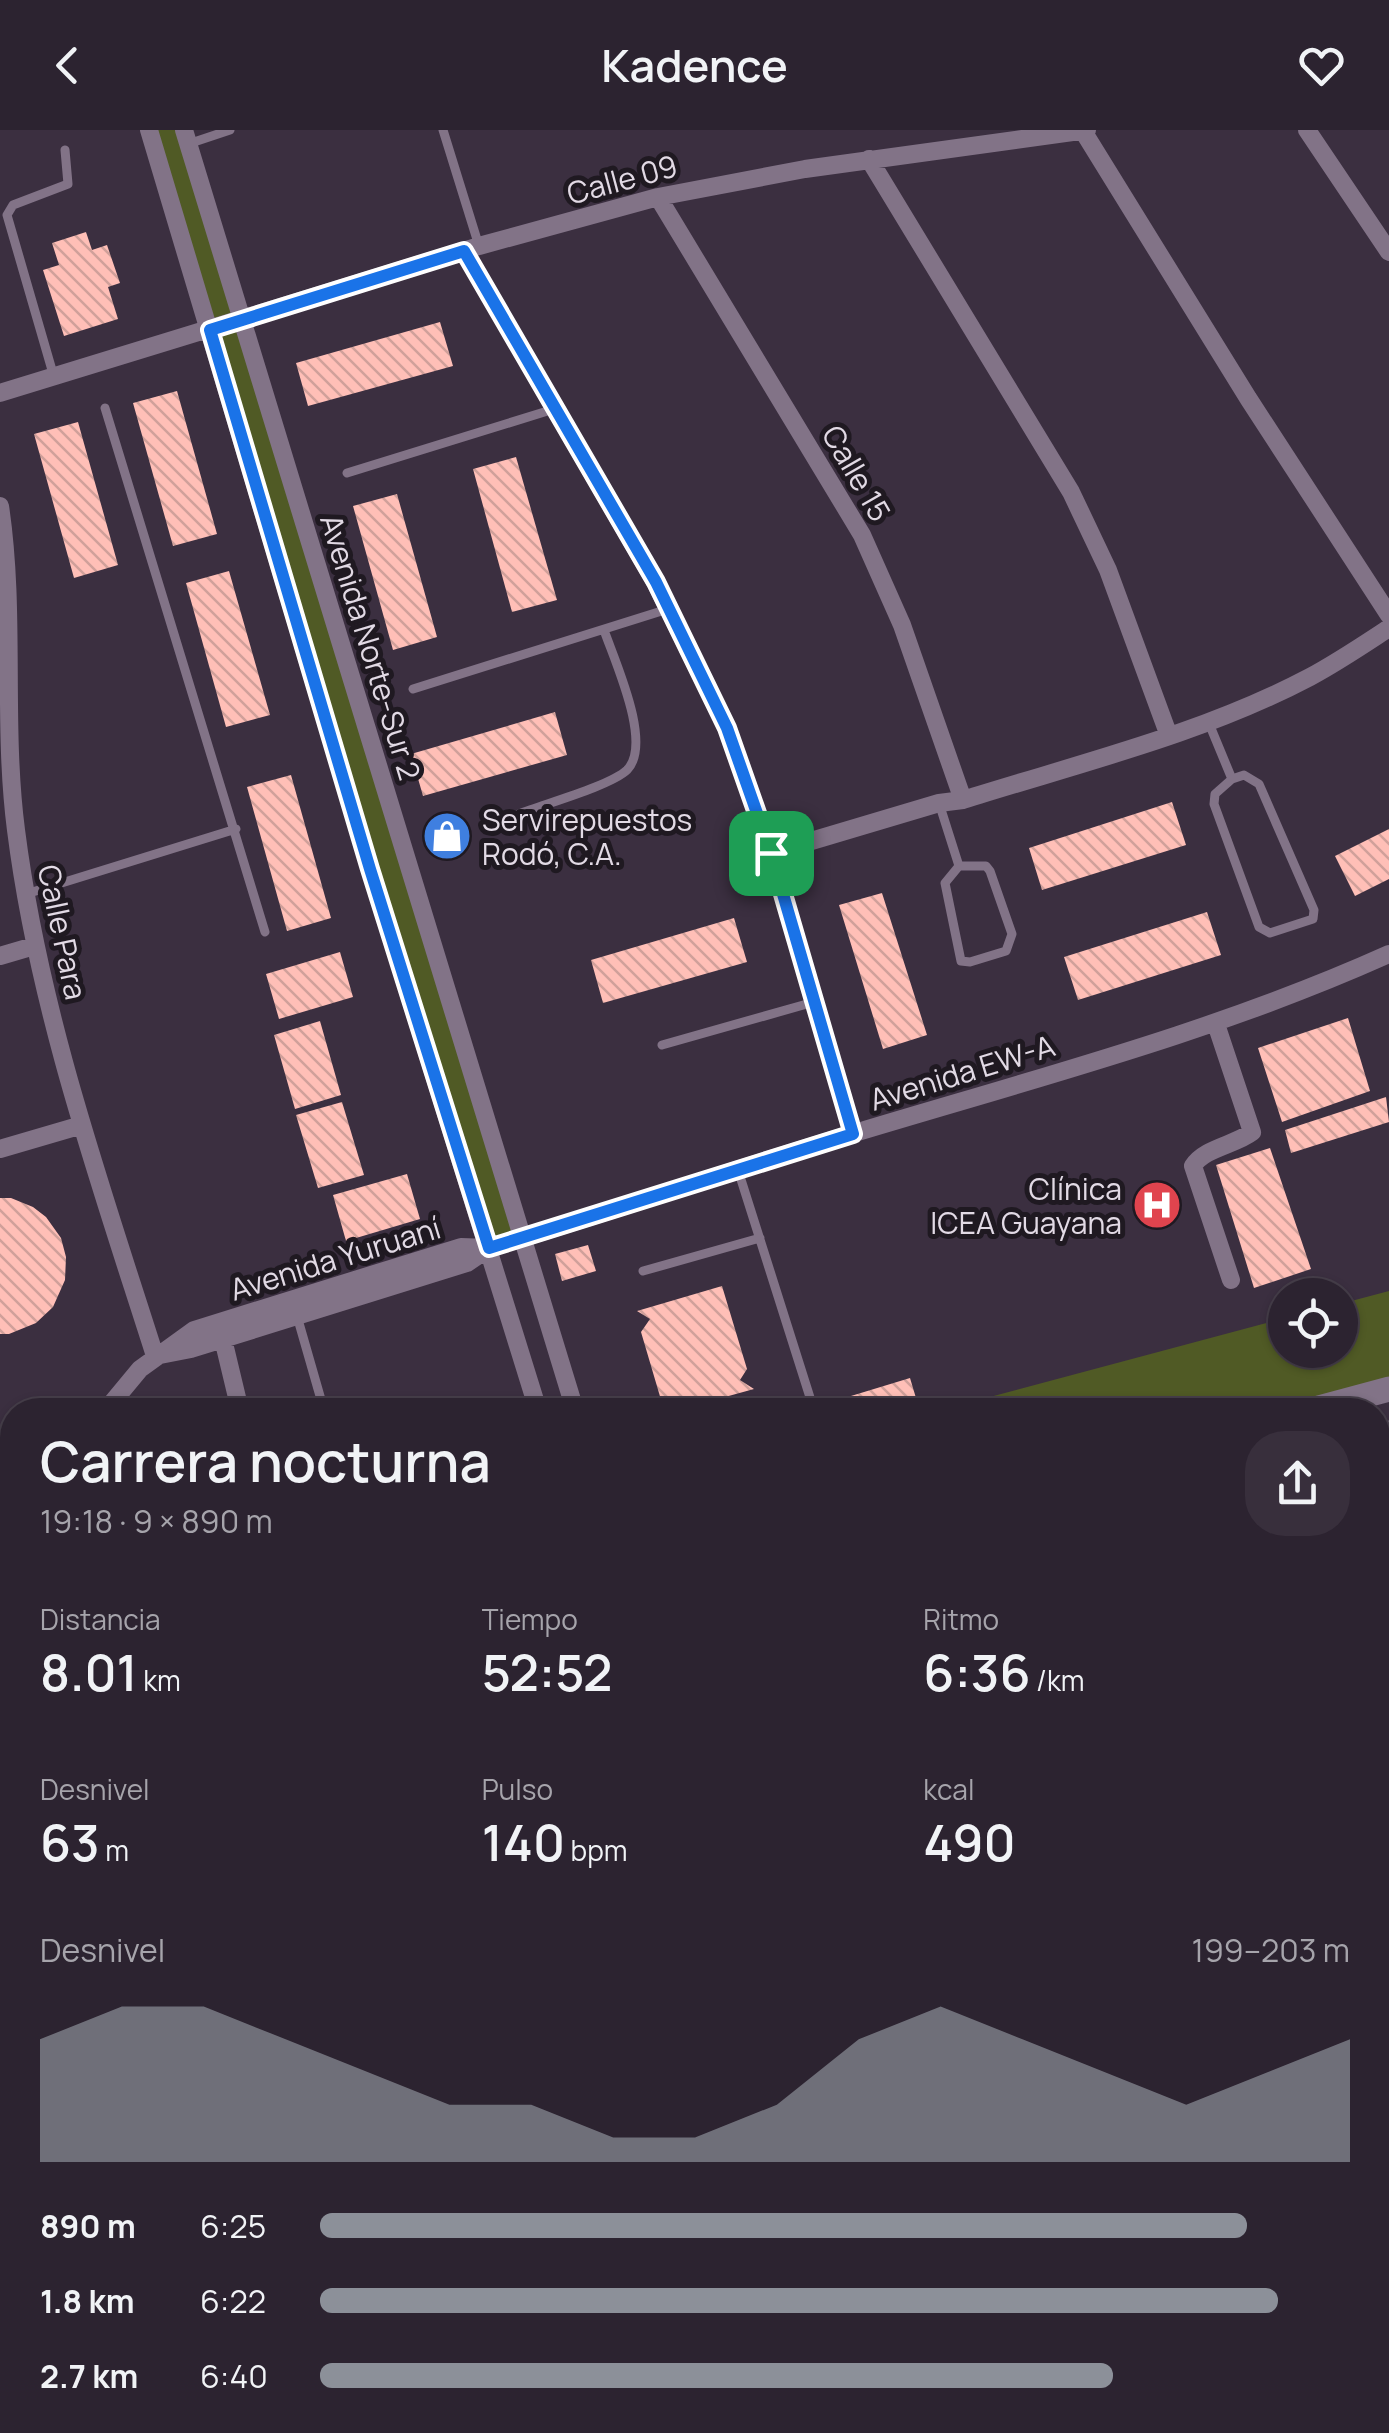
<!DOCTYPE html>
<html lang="es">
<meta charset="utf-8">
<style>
:root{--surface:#2c2330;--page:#382f3c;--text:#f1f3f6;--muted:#a6a4ab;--line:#48404c;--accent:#8c9099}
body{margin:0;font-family:Manrope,sans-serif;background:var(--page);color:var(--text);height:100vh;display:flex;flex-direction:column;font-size:38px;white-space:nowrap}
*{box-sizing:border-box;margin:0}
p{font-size:32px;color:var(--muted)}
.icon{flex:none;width:55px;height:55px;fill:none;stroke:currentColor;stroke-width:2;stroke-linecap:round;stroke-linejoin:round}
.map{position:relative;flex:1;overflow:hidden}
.details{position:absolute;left:0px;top:1268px;width:1390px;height:1038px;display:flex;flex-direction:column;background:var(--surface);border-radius:40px 40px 0 0;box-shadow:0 2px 8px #0004,0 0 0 2px var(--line)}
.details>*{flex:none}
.fabs{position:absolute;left:1268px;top:1148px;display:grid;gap:20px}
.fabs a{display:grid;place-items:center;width:90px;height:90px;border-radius:50%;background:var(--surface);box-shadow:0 2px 8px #0004,0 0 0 2px var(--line);font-size:50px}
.pin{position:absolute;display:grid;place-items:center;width:85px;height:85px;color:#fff;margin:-42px;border-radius:20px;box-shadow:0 5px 15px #0006}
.round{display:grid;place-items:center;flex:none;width:105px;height:105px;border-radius:40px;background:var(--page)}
.head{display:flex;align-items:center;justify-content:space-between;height:170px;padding:0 40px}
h1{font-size:55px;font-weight:600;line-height:75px}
.figures{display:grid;grid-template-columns:repeat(3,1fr);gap:15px;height:170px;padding:10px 40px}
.figures div{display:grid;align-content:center}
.figures b{font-size:50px;font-weight:600}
.figures small{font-size:28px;font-weight:400}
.figures p{font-size:28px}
.chart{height:280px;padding:20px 40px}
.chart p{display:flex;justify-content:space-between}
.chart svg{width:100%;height:180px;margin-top:10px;fill:var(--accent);opacity:.7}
ul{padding:0 40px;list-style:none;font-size:32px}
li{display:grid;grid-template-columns:160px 120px 1fr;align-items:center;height:75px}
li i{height:25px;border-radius:12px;background:var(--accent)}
header{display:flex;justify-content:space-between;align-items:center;height:130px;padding:0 40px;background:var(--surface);font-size:45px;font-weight:600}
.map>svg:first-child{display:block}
</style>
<header><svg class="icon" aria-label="back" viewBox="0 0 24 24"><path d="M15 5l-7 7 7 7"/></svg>Kadence<svg class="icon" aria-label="heart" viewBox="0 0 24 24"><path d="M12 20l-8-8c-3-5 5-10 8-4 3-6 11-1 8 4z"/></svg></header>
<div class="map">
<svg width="1389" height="2303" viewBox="0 0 1389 2303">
<defs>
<pattern id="building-back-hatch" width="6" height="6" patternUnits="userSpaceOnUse" patternTransform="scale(2.5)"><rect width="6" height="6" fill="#ffbfb7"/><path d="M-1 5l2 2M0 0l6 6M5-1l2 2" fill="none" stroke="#d0a09a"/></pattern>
</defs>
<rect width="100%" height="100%" fill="#3b2f40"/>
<path fill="#505a25" d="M149,0h35l340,1108 -35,10z
M1389,1161v98l-78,21h-370l344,-92v32h55v-46z"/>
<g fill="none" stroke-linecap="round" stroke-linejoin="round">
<path stroke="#001e23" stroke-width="6" d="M435,2303v-11"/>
</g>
<path fill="url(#building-back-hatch)" d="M86,102l6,18 15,-5 13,38 -12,4 10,32 -54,17 -21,-66 16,-5 -7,-22z
M440,192l13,44 -145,40 -12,-43z
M177,261l40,143 -44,12 -40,-143z
M78,292l40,143 -44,13 -40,-144z
M516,327l41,143 -45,12 -39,-143z
M397,364l40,143 -44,13 -40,-144z
M229,441l41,144 -44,12 -40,-144z
M555,582l12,43 -144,41 -12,-42z
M291,645l40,143 -44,13 -40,-144z
M1172,672l14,43 -144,45 -13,-42z
M1389,699v50l-34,17 -20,-40z
M882,763l45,142 -44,14 -44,-144z
M1207,782l14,43 -143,45 -14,-43z
M734,788l13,44 -144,41 -12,-43z
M340,822l13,45 -74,22 -13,-45z
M1348,888l22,73 -88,31 -24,-74z
M320,891l21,74 -46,14 -21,-74z
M1386,967l3,25 -98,31 -6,-23z
M342,972l22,73 -46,13 -22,-73z
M1270,1018l41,121 -57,19 -38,-123z
M407,1044l13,45 -74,22 -13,-46z
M0,1068h11l22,9 13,10 15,21 5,19 -1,23 -12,27 -17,16 -27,11h-9z
M588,1115l8,26 -34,10 -7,-27z
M722,1156l25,83 -7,11 14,9 -76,21h-14l-23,-78 9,-13 -13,-8z
M910,1248l6,20 -40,12h-46l-2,-7z"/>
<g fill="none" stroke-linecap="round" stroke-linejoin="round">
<path stroke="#827387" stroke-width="9" d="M443,0l36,116
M188,14l42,-14
M54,247l-47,-162 6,-10 55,-21 -3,-34
M105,278l160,524
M347,343l207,-64
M413,559l255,-80
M1208,591l24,58 -17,15 -1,10 45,123 11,6 43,-14 1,-9 -55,-126 -15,-9 -12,4
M939,673l20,63
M519,684c25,-10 91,-28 108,-44 26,-26 -12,-108 -23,-140
M959,736h27l4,5 22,63 -6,17 -36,11 -9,-1 -16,-78z
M26,764l210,-65
M662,915l152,-43
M738,1040l76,240
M643,1141l117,-33
M297,1186l27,94"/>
<path stroke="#827387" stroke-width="18" d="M149,0l221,739 168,541
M184,0l391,1280
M1307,0l82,122
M1083,1l165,267 141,217
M869,29l202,333 37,78 61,166
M658,67l204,338 40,90 61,175
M464,121l191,331 72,146 44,125 82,281
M0,263l479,-147 179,-49 147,-28 282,-39
M0,376c16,107 2,216 16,324 23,181 84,353 139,526
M771,723l168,-50 24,-3c117,-37 239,-66 347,-123 28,-15 53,-32 79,-49
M0,826l34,-10
M1216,894l36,108c-17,13 -48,16 -59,34l38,114
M0,1019l82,-24
M223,1209l17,71
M155,1226l36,-7 276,-86 22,-15c123,-36 245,-79 369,-116 179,-54 360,-101 531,-178
M106,1280l34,-41 54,-39 267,-83 27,1
M0,1355l12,-4
M1378,1466l11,47
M0,1630l12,-4
M1378,1721l11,-4
M1378,1757l11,34
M1378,1892l11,-3
M0,2021l12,-33
M1378,2036l11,-4
M0,2057l12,-3
M1378,2177l11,-4
M0,2213l12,-4
M861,2292l4,11
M53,2303l34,-11
M835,2303l9,-11"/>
<path stroke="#827387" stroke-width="25" d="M1311,1280l78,-21
M1378,1306l11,-3
M0,1665l12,-3
M0,1702l12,-3"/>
</g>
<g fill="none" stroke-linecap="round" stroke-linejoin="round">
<g stroke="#fff" stroke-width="20">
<path id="route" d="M464,121l192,331 71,146 44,125 82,281 -364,114 -119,-379 -160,-539z"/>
</g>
<use href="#route" stroke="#1a73e8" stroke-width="12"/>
</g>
<defs>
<g id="shop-disc" transform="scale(2.5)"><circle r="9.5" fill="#3f7fe0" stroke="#1f1921"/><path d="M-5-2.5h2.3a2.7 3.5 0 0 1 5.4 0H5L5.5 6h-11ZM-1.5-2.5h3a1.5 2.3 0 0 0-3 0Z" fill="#fff"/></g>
<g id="hospital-disc" transform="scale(2.5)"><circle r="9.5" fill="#e0444e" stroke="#1f1921"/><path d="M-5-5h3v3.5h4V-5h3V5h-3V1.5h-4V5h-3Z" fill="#fff"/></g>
</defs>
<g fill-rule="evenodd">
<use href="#shop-disc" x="447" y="706"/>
<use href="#hospital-disc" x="1157" y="1075"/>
</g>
<g text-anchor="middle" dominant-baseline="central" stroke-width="10" stroke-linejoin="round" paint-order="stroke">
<g font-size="30" fill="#e2dae5" stroke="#1f1921">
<text transform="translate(622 49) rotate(-15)">Calle 09</text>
<text transform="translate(857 343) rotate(60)">Calle 15</text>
<text transform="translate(371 517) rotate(73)">Avenida Norte-Sur 2</text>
<text transform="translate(63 802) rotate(78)">Calle Para</text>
<text transform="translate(962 942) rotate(-17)">Avenida EW-A</text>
<text transform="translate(335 1128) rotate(-17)">Avenida Yuruaní</text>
</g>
<g font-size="30" fill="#e2dae5" stroke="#1f1921" text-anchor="start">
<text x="482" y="689">Servirepuestos<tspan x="482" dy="34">Rodó, C.A.</tspan></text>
<text x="1122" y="1058" text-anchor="end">Clínica<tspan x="1122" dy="34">ICEA Guayana</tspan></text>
</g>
</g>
</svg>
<div class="fabs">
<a><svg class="icon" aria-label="locate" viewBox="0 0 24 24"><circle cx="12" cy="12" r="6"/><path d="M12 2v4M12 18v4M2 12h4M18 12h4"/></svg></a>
</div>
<div class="pin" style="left:771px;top:723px;background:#1e9e55"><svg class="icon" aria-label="arrive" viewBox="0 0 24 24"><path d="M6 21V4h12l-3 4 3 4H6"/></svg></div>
<section class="details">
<div class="head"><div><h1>Carrera nocturna</h1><p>19:18 · 9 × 890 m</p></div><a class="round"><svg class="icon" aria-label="share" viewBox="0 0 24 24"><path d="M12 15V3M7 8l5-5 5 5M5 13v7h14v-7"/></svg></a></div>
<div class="figures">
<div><p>Distancia</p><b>8.01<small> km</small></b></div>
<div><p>Tiempo</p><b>52:52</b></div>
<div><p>Ritmo</p><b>6:36<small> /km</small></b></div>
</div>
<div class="figures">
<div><p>Desnivel</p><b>63<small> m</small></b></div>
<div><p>Pulso</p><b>140<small> bpm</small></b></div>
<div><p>kcal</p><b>490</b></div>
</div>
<div class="chart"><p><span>Desnivel</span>199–203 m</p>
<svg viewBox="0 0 160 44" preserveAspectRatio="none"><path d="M0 44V14L10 6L20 6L30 14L40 22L50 30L60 30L70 38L80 38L90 30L100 14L110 6L120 14L130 22L140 30L150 22L160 14V44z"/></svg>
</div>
<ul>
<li><b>890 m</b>6:25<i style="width:90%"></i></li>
<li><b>1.8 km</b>6:22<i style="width:93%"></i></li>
<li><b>2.7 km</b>6:40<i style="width:77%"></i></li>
</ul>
</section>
</div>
